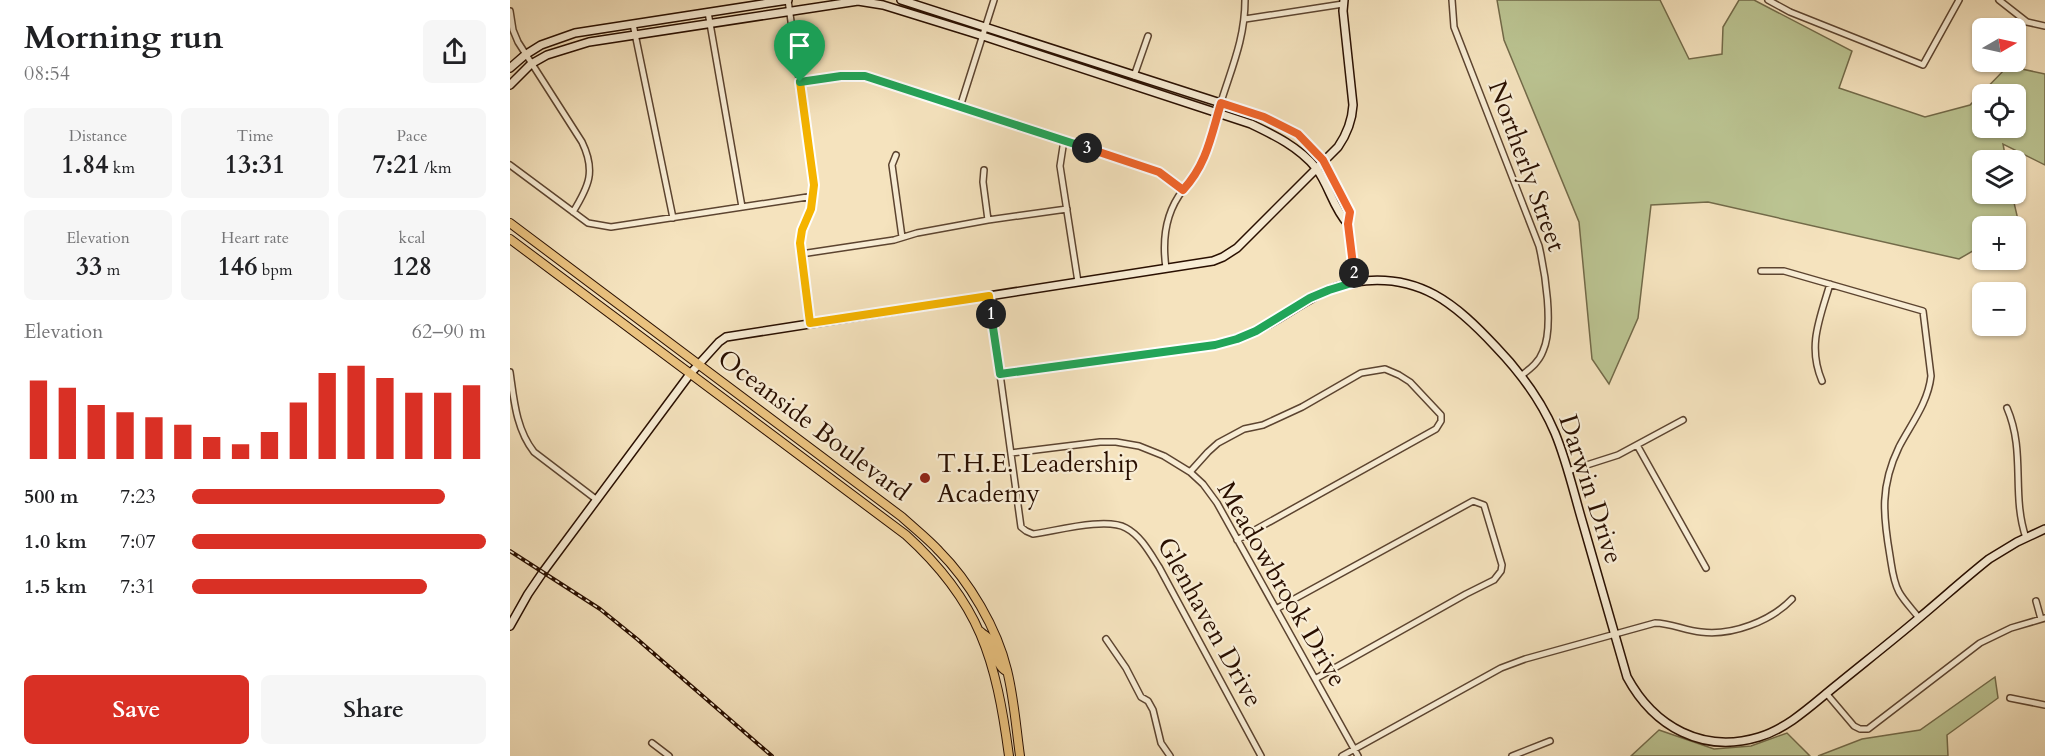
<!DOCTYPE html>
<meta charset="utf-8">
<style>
:root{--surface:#fff;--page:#f6f6f6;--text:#202124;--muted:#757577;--accent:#d93025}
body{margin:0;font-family:Cardo,serif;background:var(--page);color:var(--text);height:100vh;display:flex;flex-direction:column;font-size:22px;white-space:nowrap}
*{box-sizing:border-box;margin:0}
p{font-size:20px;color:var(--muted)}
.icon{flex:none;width:33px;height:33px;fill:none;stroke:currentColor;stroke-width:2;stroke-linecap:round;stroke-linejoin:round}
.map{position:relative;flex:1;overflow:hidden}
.side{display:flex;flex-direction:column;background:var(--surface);width:510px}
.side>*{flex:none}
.needle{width:39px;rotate:81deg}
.buttons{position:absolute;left:1462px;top:18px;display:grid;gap:12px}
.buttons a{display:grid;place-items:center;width:54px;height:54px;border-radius:9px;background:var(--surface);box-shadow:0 2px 4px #0004;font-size:30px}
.pin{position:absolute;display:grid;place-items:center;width:51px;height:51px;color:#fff;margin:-62px -26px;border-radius:50% 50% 50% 0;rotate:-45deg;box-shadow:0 0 6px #0007}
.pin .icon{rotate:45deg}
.km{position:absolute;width:30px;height:30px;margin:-15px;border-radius:50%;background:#222;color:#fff;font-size:16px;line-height:30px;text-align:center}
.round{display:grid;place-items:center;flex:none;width:63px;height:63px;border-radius:9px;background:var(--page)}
.overview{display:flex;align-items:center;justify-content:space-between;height:102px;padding:0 24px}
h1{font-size:33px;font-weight:600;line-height:45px}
.metrics{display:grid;grid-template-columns:repeat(3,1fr);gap:9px;height:102px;padding:6px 24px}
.metrics div{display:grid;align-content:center;border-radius:9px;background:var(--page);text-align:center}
.metrics b{font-size:26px;font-weight:600}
.metrics small{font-size:16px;font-weight:400}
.metrics p{font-size:16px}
.chart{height:168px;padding:12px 24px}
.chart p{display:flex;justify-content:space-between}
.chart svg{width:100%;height:108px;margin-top:6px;stroke:var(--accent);stroke-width:6}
.primary-button{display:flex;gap:12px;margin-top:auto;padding:12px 24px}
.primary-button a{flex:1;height:69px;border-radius:9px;background:var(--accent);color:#fff;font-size:24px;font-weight:600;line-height:69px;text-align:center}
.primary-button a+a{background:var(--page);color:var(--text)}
ul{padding:0 24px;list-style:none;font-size:20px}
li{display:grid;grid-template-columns:96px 72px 1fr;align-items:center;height:45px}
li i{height:15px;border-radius:8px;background:var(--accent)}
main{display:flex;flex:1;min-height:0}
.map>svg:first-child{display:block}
</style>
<main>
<section class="side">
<div class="overview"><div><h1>Morning run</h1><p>08:54</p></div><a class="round"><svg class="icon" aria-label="share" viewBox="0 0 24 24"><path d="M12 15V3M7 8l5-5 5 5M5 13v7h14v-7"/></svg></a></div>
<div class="metrics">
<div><p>Distance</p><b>1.84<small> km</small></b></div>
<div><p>Time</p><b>13:31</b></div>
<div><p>Pace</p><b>7:21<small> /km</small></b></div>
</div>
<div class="metrics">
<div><p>Elevation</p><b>33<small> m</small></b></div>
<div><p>Heart rate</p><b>146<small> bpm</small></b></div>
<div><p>kcal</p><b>128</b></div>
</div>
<div class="chart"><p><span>Elevation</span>62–90 m</p>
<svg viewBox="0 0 160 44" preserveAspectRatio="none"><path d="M5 44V12M15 44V15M25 44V22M35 44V25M45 44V27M55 44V30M65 44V35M75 44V38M85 44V33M95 44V21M105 44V9M115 44V6M125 44V11M135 44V17M145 44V17M155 44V14"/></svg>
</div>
<ul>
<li><b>500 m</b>7:23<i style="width:86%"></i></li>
<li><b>1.0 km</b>7:07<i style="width:100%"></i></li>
<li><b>1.5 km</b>7:31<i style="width:80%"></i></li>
</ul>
<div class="primary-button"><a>Save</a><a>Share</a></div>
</section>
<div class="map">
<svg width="1535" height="756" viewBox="0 0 1535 756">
<rect width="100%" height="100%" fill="#f5e3be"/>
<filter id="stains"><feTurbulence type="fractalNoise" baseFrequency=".00333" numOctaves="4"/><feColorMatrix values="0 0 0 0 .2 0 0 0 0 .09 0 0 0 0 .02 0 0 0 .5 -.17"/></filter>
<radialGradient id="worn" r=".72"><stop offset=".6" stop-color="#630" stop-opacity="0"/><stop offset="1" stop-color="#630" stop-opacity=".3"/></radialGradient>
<path fill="#bbc492" stroke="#726a49" stroke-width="1.5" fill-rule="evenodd" d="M987,0h163l29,59 33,-5 1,-27 16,-27h15l98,51 -13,37 86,29 45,-12 38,-39 37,8v91l-42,-21 3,16h-23v34h29l7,30 -4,2h-32v19l-24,14 -251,-57 -57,3 -13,113 -29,66 -17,-25 -13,-137 -75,-182zM1473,94h33v34h-33z
M1485,677l3,21 -51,37 1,21h-130l44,-17 58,-9z
M1149,730l55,19 37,-3 36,-13 23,23h-179z"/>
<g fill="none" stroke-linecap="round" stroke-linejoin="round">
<g stroke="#5c4430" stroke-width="8">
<path id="street" d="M278,0l26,185 -3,24 -9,21 -2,13 10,80
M942,0l2,27 85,219c6,26 15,81 4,105 -4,11 -12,17 -21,24
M1258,0l22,12 133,53 36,-65
M1489,0l28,22 18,4
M0,11l3,19 5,12 64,100c14,29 7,44 -9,70
M198,12l34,195
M735,19l98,-15
M123,24l40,194
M624,76l14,-40
M290,82l41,-6h24l294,96 24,18
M450,107l34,-107
M554,140l-4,26 18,116
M386,155l-4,10 10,72
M0,165l78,58 23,4 203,-31
M474,170l-1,12 5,38
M291,254l93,-14 23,-7 71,-13 79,-11
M656,268c-4,-28 -1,-55 17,-78 7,-8 15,-16 19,-26 9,-19 12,-42 19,-62 11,-35 24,-64 24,-102
M1251,271h23l139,40 8,65c-3,27 -20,48 -32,71 -19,39 -16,68 -9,109 2,12 3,25 9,36 5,9 14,18 20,26
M0,372c4,28 6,57 24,80l63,48
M490,374l21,153 5,4 7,3c23,-3 73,-17 93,-6 15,8 24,25 33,39l102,189
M1312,381c-15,-35 -2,-63 8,-97
M1497,408c19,44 4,86 19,130
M1127,445l69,123
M501,453l89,-11h16l23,4 25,10 26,16 13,12 14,19 141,253
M1058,471l50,-16 65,-35
M680,472l18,-20 10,-9 26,-14 19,-4 39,-18 59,-34 24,-4 14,6 11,7 31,33v6l-5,8 -199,111
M1526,601l5,18
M766,609l197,-108 11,4 18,60 -1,6 -7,9 -28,14 -151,85
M596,639l20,29 15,29 7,4 5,9 8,33 9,13
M1316,693l28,33 6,3h8l112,-86 31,-15 34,-10
M1500,698l35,7
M142,743l17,13
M832,756l159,-88 24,-9 130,-36c16,0 31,8 46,9 31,4 70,-11 91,-33
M1002,756l38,-15"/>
</g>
<g stroke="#290f00" stroke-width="10">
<path id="secondary" d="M391,0l363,117 34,17 25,26 27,52 -2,12 7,58
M0,68l15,-13 16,-10 34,-12 213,-33
M0,85l21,-21 16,-9 42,-13 269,-41 25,4 100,31 268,88c23,11 48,23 65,44 13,17 17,40 32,56
M479,296l11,78 215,-29c14,-4 26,-7 39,-13 34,-16 62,-43 101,-50 64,-10 101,22 141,65 25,26 45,53 59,86 12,29 19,61 28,91 15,51 29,102 44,153 27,50 76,77 132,60 30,-9 55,-34 79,-53 27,-22 55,-44 81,-66 24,-20 46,-40 70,-59l28,-17 28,-13
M0,626l18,-32 15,-22 147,-198 29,-32 7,-5 487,-76 10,-4 14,-9 101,-101c9,-13 14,-25 15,-42l-10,-94 1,-11"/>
</g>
<g stroke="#290f00" stroke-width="10">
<path id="primary" d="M0,223l392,294c12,11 26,22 37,34 30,30 58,77 68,119 7,28 9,57 13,86
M0,239l396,296c74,67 90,124 103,221
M471,632c3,3 6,4 8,7 8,10 6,26 17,32"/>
</g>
<use href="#street" stroke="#f8edd5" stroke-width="5"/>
<use href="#secondary" stroke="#f8edd5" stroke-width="7"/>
<use href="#primary" stroke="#eac27f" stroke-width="8"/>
<g stroke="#290f00" stroke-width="4">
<path id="rail" d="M0,551l90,58 37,30 135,117"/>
</g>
<use href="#rail" stroke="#f8edd5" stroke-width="1.5" stroke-dasharray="4.5" stroke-linecap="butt"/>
</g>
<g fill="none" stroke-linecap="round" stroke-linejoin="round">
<g stroke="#fff" stroke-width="12">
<path id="split-1" d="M290,82l14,103 -3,24 -9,21 -2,13 10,80 179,-27 2,18"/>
</g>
<g stroke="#fff" stroke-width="12">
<path id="split-2" d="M481,314l9,60 215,-29 22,-6 19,-8 54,-33 19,-8 26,-8 -1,-9"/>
</g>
<g stroke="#fff" stroke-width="12">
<path id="split-3" d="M577,148l72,24 24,18c24,-26 28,-54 38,-87l43,14 34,17 25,26 27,52 -2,12 6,49"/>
</g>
<g stroke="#fff" stroke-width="12">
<path id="split-4" d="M290,82l41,-6h24l222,72"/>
</g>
<use href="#split-1" stroke="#f5b400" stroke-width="8"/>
<use href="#split-2" stroke="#22a559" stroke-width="8"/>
<use href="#split-3" stroke="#f0652b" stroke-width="8"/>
<use href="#split-4" stroke="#22a559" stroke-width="8"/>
</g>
<circle fill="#8f2418" stroke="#f8edd5" stroke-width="2" cx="415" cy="478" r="6"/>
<g text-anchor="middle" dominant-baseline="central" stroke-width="4.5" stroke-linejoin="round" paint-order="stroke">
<g font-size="26" fill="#290f00" stroke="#f8edd5">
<text transform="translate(1017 166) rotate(70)">Northerly Street</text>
<text transform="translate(304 425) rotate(37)">Oceanside Boulevard</text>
<text transform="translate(1081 489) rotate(72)">Darwin Drive</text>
<text transform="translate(772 584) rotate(60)">Meadowbrook Drive</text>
<text transform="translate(700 622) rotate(61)">Glenhaven Drive</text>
</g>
<g font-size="26" fill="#290f00" stroke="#f8edd5" text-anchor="start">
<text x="427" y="463">T.H.E. Leadership<tspan x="427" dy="30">Academy</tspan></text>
</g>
</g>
<rect width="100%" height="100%" filter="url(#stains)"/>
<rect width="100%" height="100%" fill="url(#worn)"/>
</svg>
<div class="buttons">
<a><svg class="needle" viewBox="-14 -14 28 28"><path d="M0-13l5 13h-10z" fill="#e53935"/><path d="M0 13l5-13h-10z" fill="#757577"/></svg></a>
<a><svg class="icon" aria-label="locate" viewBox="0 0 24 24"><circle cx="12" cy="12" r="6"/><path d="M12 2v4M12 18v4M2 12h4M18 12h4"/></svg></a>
<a><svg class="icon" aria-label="layers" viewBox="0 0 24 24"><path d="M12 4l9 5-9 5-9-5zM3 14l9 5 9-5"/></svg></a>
<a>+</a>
<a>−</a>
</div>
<div class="pin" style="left:290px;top:82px;background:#1e9e55"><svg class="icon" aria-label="arrive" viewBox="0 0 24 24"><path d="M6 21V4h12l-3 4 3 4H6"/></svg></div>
<b class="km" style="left:481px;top:314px">1</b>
<b class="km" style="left:844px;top:273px">2</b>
<b class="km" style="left:577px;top:148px">3</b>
</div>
</main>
